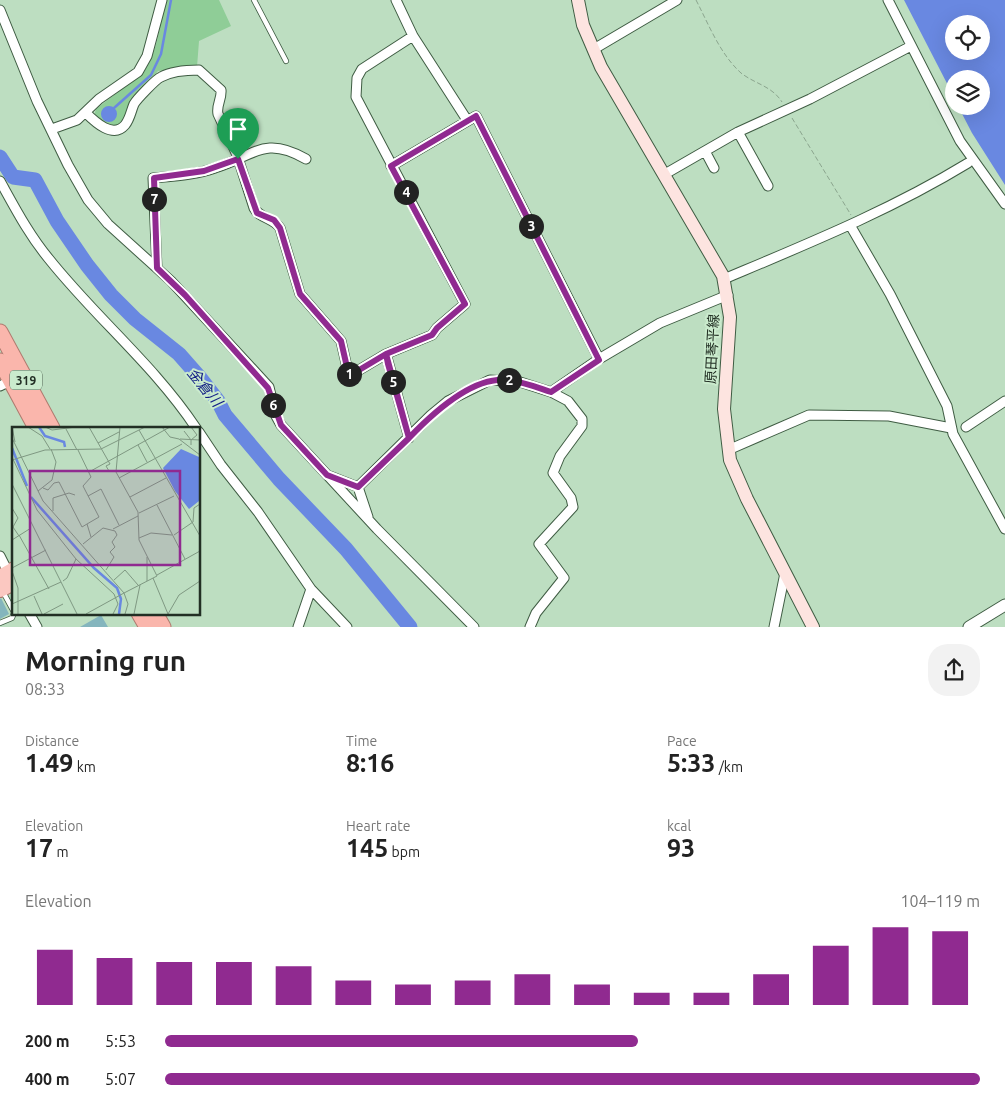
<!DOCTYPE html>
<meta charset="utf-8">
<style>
:root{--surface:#fff;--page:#f2f2f2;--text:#222;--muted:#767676;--accent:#902a90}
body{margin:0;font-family:Ubuntu,"Noto Sans JP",sans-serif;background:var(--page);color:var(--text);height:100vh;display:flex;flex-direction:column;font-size:19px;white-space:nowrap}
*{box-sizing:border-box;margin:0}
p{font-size:16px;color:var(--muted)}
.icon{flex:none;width:28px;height:28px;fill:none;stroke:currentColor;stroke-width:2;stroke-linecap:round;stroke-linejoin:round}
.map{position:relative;height:627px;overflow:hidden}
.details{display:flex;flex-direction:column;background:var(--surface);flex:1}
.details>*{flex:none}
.tools{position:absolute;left:945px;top:15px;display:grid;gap:10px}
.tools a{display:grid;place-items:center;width:45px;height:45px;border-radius:50%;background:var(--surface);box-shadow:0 5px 20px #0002;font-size:25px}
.pin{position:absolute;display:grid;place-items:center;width:42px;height:42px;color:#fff;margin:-51px -21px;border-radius:50% 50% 50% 0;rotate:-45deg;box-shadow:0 0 5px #0007}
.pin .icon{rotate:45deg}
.km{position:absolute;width:25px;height:25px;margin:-12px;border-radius:50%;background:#222;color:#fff;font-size:14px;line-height:25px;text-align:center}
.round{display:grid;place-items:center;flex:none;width:52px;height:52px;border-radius:20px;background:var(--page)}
.headline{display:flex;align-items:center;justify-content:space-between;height:85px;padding:0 25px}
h1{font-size:28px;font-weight:700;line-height:38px}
.stats{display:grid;grid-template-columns:repeat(3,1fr);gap:8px;height:85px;padding:5px 25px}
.stats div{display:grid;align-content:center}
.stats b{font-size:25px;font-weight:700}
.stats small{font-size:14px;font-weight:400}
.stats p{font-size:14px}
.chart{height:140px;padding:10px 25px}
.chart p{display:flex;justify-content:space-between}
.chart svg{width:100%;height:90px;margin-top:5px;stroke:var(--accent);stroke-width:6}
ul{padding:0 25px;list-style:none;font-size:16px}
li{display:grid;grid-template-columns:80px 60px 1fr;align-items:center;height:38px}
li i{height:12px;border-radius:6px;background:var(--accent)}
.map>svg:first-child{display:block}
</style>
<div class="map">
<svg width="1005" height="627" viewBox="0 0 1005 627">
<rect width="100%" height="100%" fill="#bddec1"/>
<path fill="#8fcd97" d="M165,0h54l12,26 -32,15 -2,26 -39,4 -27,31 -8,22 -12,3 -17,-11 2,-7 48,-37c14,-21 16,-48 21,-72z"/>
<path fill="#6988e1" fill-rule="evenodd" d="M904,0h101v185l-33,-52 -14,-27h23v-27h-27v18zM954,24h27v27h-27z
M101 114a8 8 0 1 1 16 0a8 8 0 1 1-16 0Z"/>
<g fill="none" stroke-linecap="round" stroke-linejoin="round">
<path stroke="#6988e1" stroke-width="2.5" d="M114,108l37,-33 10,-21 10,-54"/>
<path stroke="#6988e1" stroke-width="15" d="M0,157l13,20 22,3 22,41 30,44 24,30 24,24 44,35 22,25 17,22 7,14 54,64 67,70 64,78"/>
</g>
<path fill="#84b5bd" d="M1,598l8,16 -9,5v-20z
M101,615l7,12h-28z"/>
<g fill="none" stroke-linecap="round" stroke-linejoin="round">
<g stroke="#3f5c43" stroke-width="6">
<path id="service" d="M254,0l32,61
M2,590l12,22
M0,623l12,-5 2,-5"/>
</g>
<g stroke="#3f5c43" stroke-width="11">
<path id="minor" d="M396,0l17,36 -51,33 -5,9 -1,19 109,207 -28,24 -5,7 -46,19 23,84
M888,0l72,141 45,63
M0,10l37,91 31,64 20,35 20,24 63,57 87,94 11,12 7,29 5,9 96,104 97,98
M413,36l54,84
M594,49l83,-49
M86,113c9,9 27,26 39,12 5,-6 6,-14 9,-21 3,-5 22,-25 27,-27 11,-6 26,-7 38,-7l22,20c1,9 -5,15 -3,24l19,41 17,53c6,11 20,10 26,20l20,66 41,47 8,35 37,-22
M52,129l25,-9 22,-21 39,-27 9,-16 15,-56
M738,132l30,54
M705,151l9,17
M391,166l85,-50 123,243
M665,174l73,-42 72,-33 101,-53
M0,181c15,27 29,54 49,78 47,59 105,106 147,169
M850,225l40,69 57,112 6,28 52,95
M157,268l-4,-90c21,-2 42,-3 62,-10 39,-12 49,-33 91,-9
M724,279c83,-35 167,-69 244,-116
M0,386l10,-5
M551,392l48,-33 61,-36 68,-28
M966,427l39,-26
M199,432l22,33 37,47 53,77 36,38
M728,450l81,-35 80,1 62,12
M330,476l28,11 10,30
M358,487l73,-72 17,-14 42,-21 30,2 31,10 17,9 14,18v7l-22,30 -7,17 18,25 2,9 -34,37 25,34 -28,35 -6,14
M0,556l10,20
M29,613l8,14
M298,627l13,-38
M774,627l11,-54"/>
</g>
<g stroke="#3f5c43" stroke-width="13">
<path id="tertiary" d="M969,627l36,-22"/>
</g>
<g stroke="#3f5c43" stroke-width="14">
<path id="secondary" d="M578,0l5,25 18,42 122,209 7,41 -6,92 6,51 17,39 66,128"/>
</g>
<g stroke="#ae7b6f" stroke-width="16">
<path id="primary" d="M0,577l14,-8
M0,590l14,-7"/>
</g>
<g stroke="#ae7b6f" stroke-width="17">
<path id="trunk" d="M0,332l52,96
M0,361l36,67
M139,613l8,14
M155,613l8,14"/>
</g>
<path stroke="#8ba58e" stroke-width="1" stroke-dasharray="5 2.5" stroke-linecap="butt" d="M696,0c13,25 24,54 45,73 14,11 31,13 41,29
M792,118l59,97"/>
<use href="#service" stroke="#fff" stroke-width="4.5"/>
<use href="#minor" stroke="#fff" stroke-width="9"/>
<use href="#tertiary" stroke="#fff" stroke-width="11"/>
<use href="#secondary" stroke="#fde4e0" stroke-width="12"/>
<use href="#primary" stroke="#fbc8c1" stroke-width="14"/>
<use href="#trunk" stroke="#fab6ac" stroke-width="15"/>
</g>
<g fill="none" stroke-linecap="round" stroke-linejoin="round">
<g stroke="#fff" stroke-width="10">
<path id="route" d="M238,159l19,54 17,7 6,8 20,66 41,47 8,35 37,-22 23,84c22,-23 63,-61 97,-58 16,1 30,7 45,12l48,-32 -123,-244 -85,50 74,138 -28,24 -5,7 -46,19 2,10 21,74 -51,49 -31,-12 -46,-50 -13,-37 -83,-93 -28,-27 -3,-90 50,-7 34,-12"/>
</g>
<use href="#route" stroke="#902a90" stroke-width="6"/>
</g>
<g text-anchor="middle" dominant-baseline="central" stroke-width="4" stroke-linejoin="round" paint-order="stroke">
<rect fill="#caebcd" stroke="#546757" stroke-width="1" x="10" y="370.5" width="32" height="19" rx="4"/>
<g font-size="12" font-weight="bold" fill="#222f24">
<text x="26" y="380">319</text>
</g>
<g font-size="14" fill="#222f24" stroke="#caebcd">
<text transform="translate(712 349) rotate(-87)">原田琴平線</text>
</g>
<g font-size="15" font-style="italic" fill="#121e85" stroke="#caebcd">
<text transform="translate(205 387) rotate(51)">金倉川</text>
</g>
</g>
<g transform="translate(12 427)">
<rect width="188" height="188" fill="#bddec1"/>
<path d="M169,22l18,8v44l-10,8 -14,-18 -12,-23z" fill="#6988e1"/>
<path fill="none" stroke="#6988e1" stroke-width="2.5" d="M27,0l6,9 19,6 1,5M0,21l15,38M19,70l63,71 23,20 4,11 -2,15"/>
<path fill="none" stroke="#7f9882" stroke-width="1" d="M0,0l3,15M16,0l14,9 8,13M33,0l7,3 24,-3M77,0l21,37 -4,2 3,5M108,0l-4,45 22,40 1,28 18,36 -33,17 4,11 -3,10M150,0l8,10 9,2 21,16M179,0l6,8 -6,5M54,2l11,21M127,3l61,106M172,4l7,9v5M0,11l31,63 81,92 -38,21M168,12l20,1M86,16l21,-11M126,18l9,17M66,23l13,27 -8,9 16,31 -12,7 4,13M0,30l25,53 39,49 38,35 4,10 -5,10M0,33l33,-10 56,-1 44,-22M77,45l81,-45M107,51l63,-34M0,57l65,130M31,61l5,2 6,-7 5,-1 23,45 5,-3M26,64l14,-11 4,-18 -5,-13M76,69l13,-7 18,36M118,70l36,-19M145,78l28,54M0,81l6,10 -5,9 6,9M41,84v-13l16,-5 6,2M127,86l35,-17M101,102l25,-13M7,108l30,54M162,108l19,-13 1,-14 6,-4M127,111l12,-5 21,2M0,113l19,-12M71,117l20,-16 12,3 2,4 -5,7 3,5 -5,5 4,5 -8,13M135,130v24M0,141l34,-18M0,144l6,17v26M145,148l43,-24M141,151l15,36M102,153l11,-10 13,15M51,154l4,-3 9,-19M22,169l8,18M0,177l49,-22M32,187l19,-10M122,187l6,-29M156,187l11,-19 21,-14"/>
<path fill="#902a90" fill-opacity="0.15" stroke="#902a90" stroke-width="2.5" d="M18,44h150v94h-150z"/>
<rect width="188" height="188" fill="none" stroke="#222f24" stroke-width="2.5"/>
</g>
</svg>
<div class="tools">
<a><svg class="icon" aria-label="locate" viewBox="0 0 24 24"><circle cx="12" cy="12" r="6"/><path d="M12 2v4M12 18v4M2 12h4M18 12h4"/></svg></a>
<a><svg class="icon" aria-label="layers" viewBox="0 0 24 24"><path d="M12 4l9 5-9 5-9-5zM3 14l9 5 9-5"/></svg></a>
</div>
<div class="pin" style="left:238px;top:159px;background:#1e9e55"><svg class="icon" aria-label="arrive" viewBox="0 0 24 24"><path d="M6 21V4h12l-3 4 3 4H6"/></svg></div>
<b class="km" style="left:349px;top:374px">1</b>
<b class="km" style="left:509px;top:380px">2</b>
<b class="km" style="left:531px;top:226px">3</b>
<b class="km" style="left:406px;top:192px">4</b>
<b class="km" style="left:393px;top:382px">5</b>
<b class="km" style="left:273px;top:405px">6</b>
<b class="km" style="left:154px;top:199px">7</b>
</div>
<section class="details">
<div class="headline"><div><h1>Morning run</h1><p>08:33</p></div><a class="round"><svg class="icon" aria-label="share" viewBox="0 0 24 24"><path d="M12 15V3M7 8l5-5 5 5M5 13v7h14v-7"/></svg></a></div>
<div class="stats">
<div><p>Distance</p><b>1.49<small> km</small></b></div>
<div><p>Time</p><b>8:16</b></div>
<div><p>Pace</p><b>5:33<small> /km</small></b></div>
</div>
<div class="stats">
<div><p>Elevation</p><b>17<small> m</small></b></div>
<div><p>Heart rate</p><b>145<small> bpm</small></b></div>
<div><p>kcal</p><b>93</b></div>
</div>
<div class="chart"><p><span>Elevation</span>104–119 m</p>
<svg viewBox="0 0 160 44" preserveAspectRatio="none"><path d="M5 44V17M15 44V21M25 44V23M35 44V23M45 44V25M55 44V32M65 44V34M75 44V32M85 44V29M95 44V34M105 44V38M115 44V38M125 44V29M135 44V15M145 44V6M155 44V8"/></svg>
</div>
<ul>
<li><b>200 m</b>5:53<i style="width:58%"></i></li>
<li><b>400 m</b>5:07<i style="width:100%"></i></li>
</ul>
</section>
